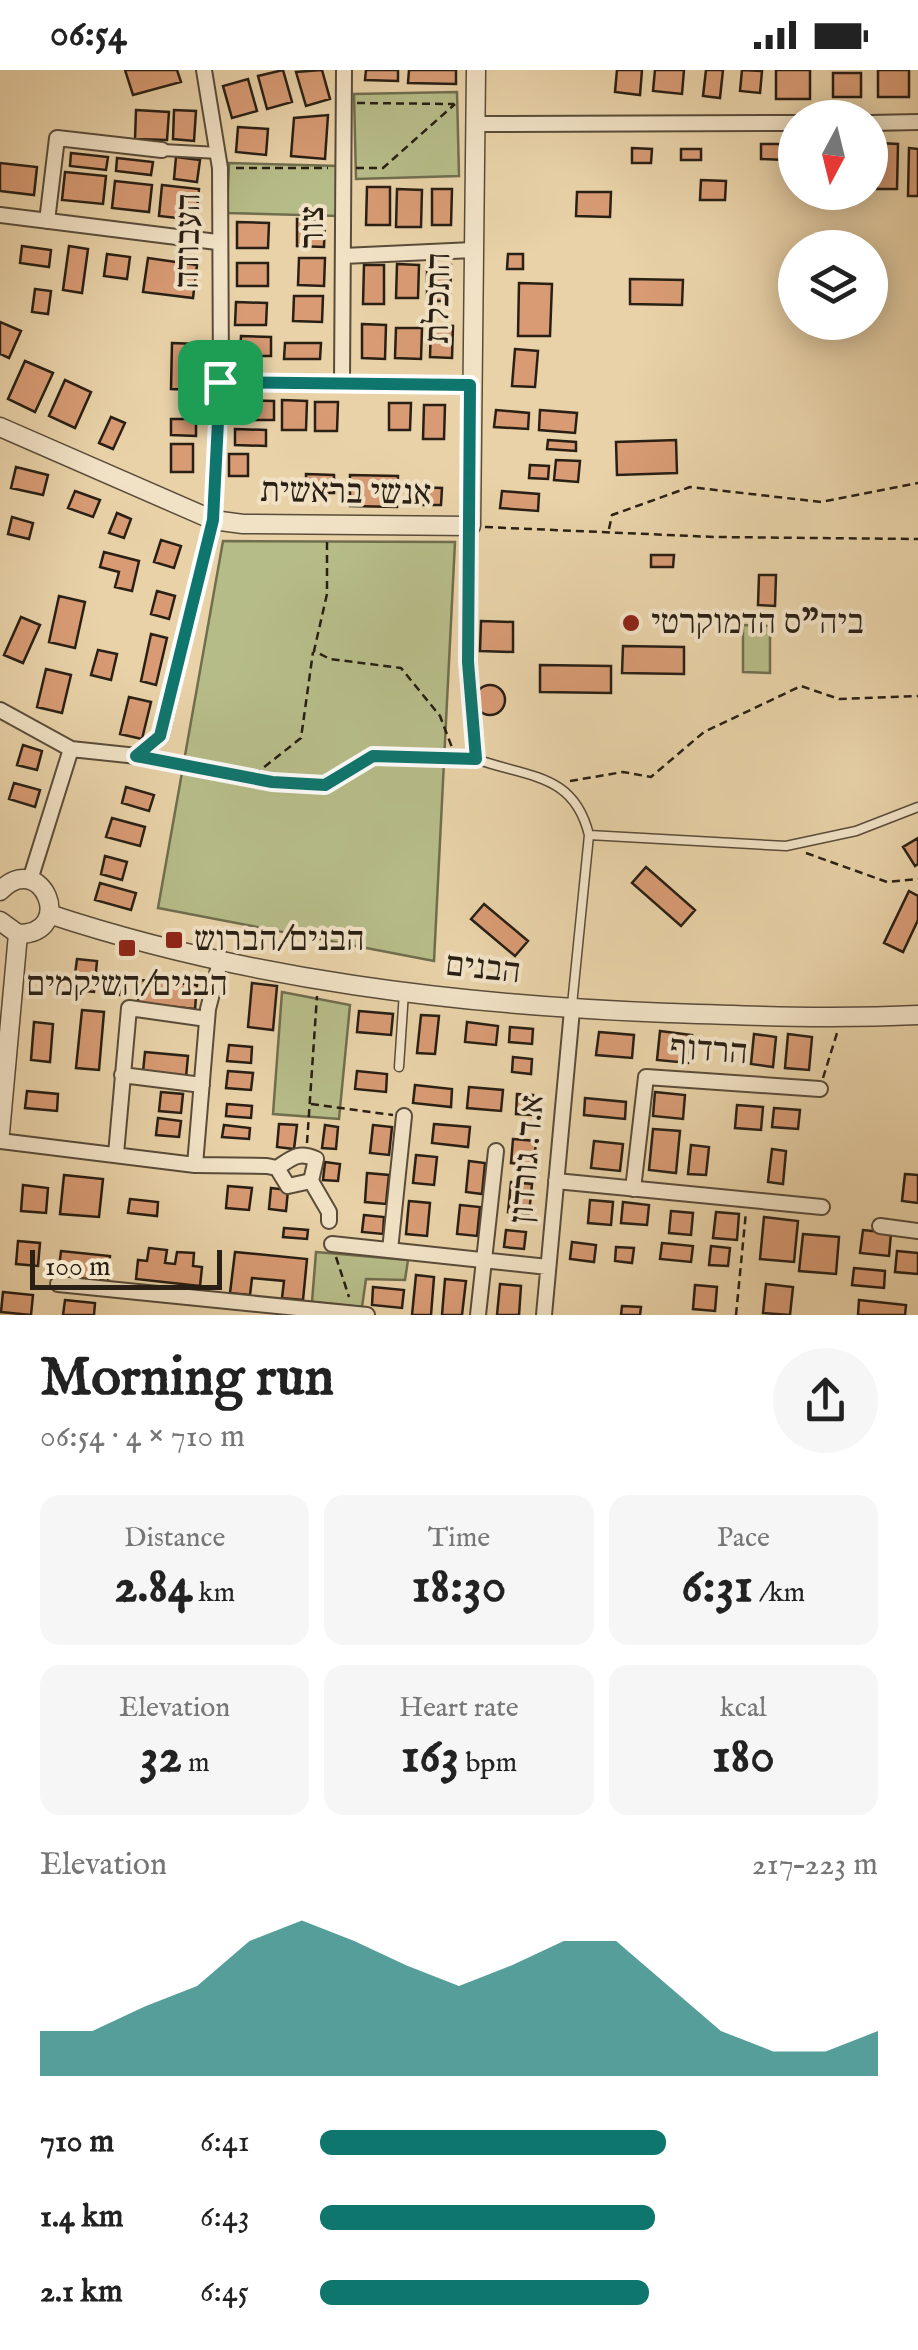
<!DOCTYPE html>
<meta charset="utf-8">
<style>
:root{--surface:#fff;--page:#f6f6f6;--text:#222;--muted:#767676;--accent:#0f766e}
body{margin:0;font-family:"IM FELL English","Frank Ruhl Libre",serif;background:var(--page);color:var(--text);height:100vh;display:flex;flex-direction:column;font-size:38px;white-space:nowrap}
*{box-sizing:border-box;margin:0}
p{font-size:32px;color:var(--muted)}
.icon{flex:none;width:55px;height:55px;fill:none;stroke:currentColor;stroke-width:2;stroke-linecap:round;stroke-linejoin:round}
.map{position:relative;height:1245px;overflow:hidden}
.sheet{display:flex;flex-direction:column;background:var(--surface);flex:1}
.sheet>*{flex:none}
.needle{width:65px;rotate:187deg}
.tools{position:absolute;left:778px;top:30px;display:grid;gap:20px}
.tools a{display:grid;place-items:center;width:110px;height:110px;border-radius:50%;background:var(--surface);box-shadow:0 5px 25px #0003;font-size:50px}
.scale{position:absolute;left:30px;bottom:25px;width:192px;box-sizing:border-box;padding-left:10px;border:5px solid #291f14;border-top:0;font-size:28px;line-height:35px;white-space:nowrap;color:#291f14;-webkit-text-stroke:8px #f1e2c6;paint-order:stroke}
.pin{position:absolute;display:grid;place-items:center;width:85px;height:85px;color:#fff;margin:-42px;border-radius:20px;box-shadow:0 5px 15px #0006}
.round{display:grid;place-items:center;flex:none;width:105px;height:105px;border-radius:52px;background:var(--page)}
.summary{display:flex;align-items:center;justify-content:space-between;height:170px;padding:0 40px}
h1{font-size:55px;font-weight:800;line-height:75px}
.metrics{display:grid;grid-template-columns:repeat(3,1fr);gap:15px;height:170px;padding:10px 40px}
.metrics div{display:grid;align-content:center;border-radius:20px;background:var(--page);text-align:center}
.metrics b{font-size:50px;font-weight:800}
.metrics small{font-size:28px;font-weight:400}
.metrics p{font-size:28px}
.chart{height:280px;padding:20px 40px}
.chart p{display:flex;justify-content:space-between}
.chart svg{width:100%;height:180px;margin-top:10px;fill:var(--accent);opacity:.7}
ul{padding:0 40px;list-style:none;font-size:32px}
li{display:grid;grid-template-columns:160px 120px 1fr;align-items:center;height:75px}
li i{height:25px;border-radius:12px;background:var(--accent)}
.status{display:flex;justify-content:space-between;align-items:center;height:70px;padding:0 50px;background:var(--surface);direction:ltr}
.status svg{height:28px;fill:currentColor}
.map>svg:first-child{display:block}
</style>
<div class="status"><b>06:54</b><svg viewBox="0 0 49 12"><path d="M0 12V9h3v3zM5 12V6h3v6zM10 12V3h3v9zM15 12V0h3v12zM26 1h20v11H26zM47 4h2v5h-2z"/></svg></div>
<div class="map">
<svg width="918" height="1245" viewBox="0 0 918 1245">
<rect width="100%" height="100%" fill="#e9d2a8"/>
<filter id="stains"><feTurbulence type="fractalNoise" baseFrequency=".002" numOctaves="4"/><feColorMatrix values="0 0 0 0 .2 0 0 0 0 .09 0 0 0 0 .02 0 0 0 .5 -.17"/></filter>
<radialGradient id="worn" r=".72"><stop offset=".6" stop-color="#630" stop-opacity="0"/><stop offset="1" stop-color="#630" stop-opacity=".3"/></radialGradient>
<path fill="#b6bc88" stroke="#706e4e" stroke-width="2.5" d="M457,22l2,84 -103,3 -2,-85z
M229,93l111,3 -1,50 -112,-3z
M223,471l232,1 -21,419 -276,-53z
M743,555l27,1v47l-27,-1z
M282,922l68,13 -11,114 -66,-5z
M316,1182l92,8 -3,20 -39,-1 -4,28 -50,-5z"/>
<path fill="#d89b74" stroke="#291f14" stroke-width="2.5" d="M125,0h52l4,12 -48,13z
M283,0l9,32 -25,7 -9,-33z
M322,0l8,29 -24,7 -10,-34z
M366,0h32v11l-33,-1z
M409,0h47v14l-48,-1z
M617,0h25l-2,25 -25,-3z
M655,0h29l-2,24 -29,-3z
M706,0h17l-3,28 -17,-2z
M742,0l20,1 -2,22 -20,-2z
M776,0h34v29h-34z
M878,0h31v27h-31z
M833,3h28v24h-28z
M248,9l9,32 -25,7 -9,-32z
M136,40l33,2 -2,28 -32,-1z
M174,40l22,1 -2,30 -21,-2z
M328,45l-3,44 -34,-3 3,-38z
M238,57l30,2 -2,26 -30,-3z
M878,73l20,1 -1,45h-20z
M761,74h24v16l-24,-1z
M632,78l20,1 -1,14h-19z
M909,78l9,1v47h-10z
M681,79h20v11h-20z
M71,83l37,4 -2,13 -36,-4z
M176,87l24,3 -3,22 -23,-3z
M117,88l36,4 -2,13 -35,-4z
M0,93l37,4 -3,28 -34,-4z
M65,102l41,4 -3,28 -41,-4z
M701,110l25,1 -1,19h-25z
M115,111l37,4 -3,27 -37,-4z
M162,115l37,4 -3,31 -37,-4z
M367,117h23v38h-24z
M397,119l25,1 -1,37h-25z
M432,119h20l-1,36h-19z
M577,122h34l-1,25 -34,-1z
M297,149l28,1 -1,27 -27,-1z
M237,152l32,1 -1,25h-31z
M22,176l29,4 -2,17 -29,-4z
M69,176l19,3 -6,44 -19,-3z
M107,184l23,3 -3,22 -23,-3z
M508,184h15v15h-16z
M148,188l49,7 -4,33 -50,-6z
M299,188h26l-1,28 -26,-1z
M237,193h31v23h-31z
M397,194l22,1 -1,33h-22z
M364,195h20v39h-21z
M427,195h24l-1,36h-23z
M630,209l53,1 -1,25 -52,-1z
M519,213l33,1 -2,52h-32z
M35,219l16,2 -3,23 -16,-2z
M294,226h29l-1,26 -29,-1z
M236,232l31,1 -1,22h-31z
M0,252l21,9 -12,27 -9,-4z
M362,254l24,1 -1,34 -23,-1z
M431,255l22,1 -1,32 -22,-1z
M396,258h26l-1,31 -26,-1z
M241,266l30,1v19h-31z
M172,273l25,1 -1,46 -25,-1z
M285,273h36l-1,16h-36z
M515,279l23,2 -3,36 -23,-1z
M25,291l28,12 -18,39 -27,-13z
M65,310l26,12 -16,36 -26,-12z
M232,330l42,1v19h-43z
M282,330l25,1 -1,29h-24z
M315,332h23l-1,29h-22z
M389,333h22l-1,27h-21z
M424,335h21l-1,34h-21z
M496,340l33,3 -1,16 -34,-2z
M540,340l37,3 -2,20 -36,-3z
M111,347l14,6 -12,26 -14,-6z
M171,349h25v17l-25,-1z
M235,359l31,1v16l-31,-1z
M548,370l28,2v9l-29,-2z
M676,370l1,33 -60,2 -1,-33z
M171,374h22v28h-22z
M229,384h19v22h-19z
M556,390l24,1 -2,21 -24,-2z
M530,395l19,1 -1,13 -19,-1z
M16,397l32,8 -5,20 -32,-7z
M306,404l28,1v18h-28z
M350,405l48,1 -1,31 -47,-1z
M413,417l29,1 -1,17h-28z
M75,421l25,9 -7,17 -25,-9z
M502,421l37,3 -1,17 -38,-3z
M117,443l14,6 -7,19 -15,-5z
M12,447l21,6 -4,16 -21,-5z
M161,470l20,6 -7,22 -20,-6z
M104,482l35,9 -7,30 -17,-4 4,-15 -19,-5z
M651,485h23l-1,12h-22z
M759,505h17l-1,31 -17,-1z
M157,521l18,5 -6,23 -18,-5z
M59,526l26,6 -10,46 -26,-6z
M21,547l19,8 -17,38 -19,-8z
M481,551l32,1v30l-33,-1z
M151,564l16,4 -11,47 -15,-4z
M623,576l61,1v27l-62,-1z
M98,580l19,4 -6,26 -20,-5z
M540,595l71,1v27l-71,-1z
M46,599l25,6 -9,38 -25,-6z
M475 630a15 15 0 1 1 30 0a15 15 0 1 1-30 0Z
M129,627l22,5 -9,37 -22,-5z
M23,675l19,6 -5,19 -20,-5z
M14,713l26,7 -5,17 -26,-8z
M126,717l28,8 -5,16 -27,-8z
M112,748l33,9 -5,19 -34,-9z
M918,768v26l-3,2 -12,-19z
M105,786l22,6 -5,18 -21,-6z
M646,797l49,43 -14,16 -49,-43z
M100,813l36,10 -5,17 -36,-10z
M909,821l9,5v24l-15,32 -19,-9z
M484,834l44,37 -13,15 -44,-37z
M77,889l20,2 -3,31 -21,-2z
M105,904l18,2 -2,19 -18,-2z
M140,910l57,5 -2,24 -57,-6z
M252,913l25,3 -4,44 -25,-3z
M82,940l22,2 -5,58 -23,-2z
M359,941l34,3 -2,21 -34,-3z
M421,945l18,1 -4,38 -18,-1z
M34,952l19,2 -3,38 -19,-2z
M467,952l31,4 -2,19 -31,-3z
M510,957l23,2 -1,15 -23,-2z
M660,961l32,4 -4,28 -31,-3z
M599,962l35,3 -2,23 -36,-3z
M754,964l22,3 -3,30 -22,-3z
M788,964l24,3 -3,33 -24,-2z
M229,975l23,2 -1,16 -24,-2z
M145,982l43,4 -2,21 -43,-5z
M513,987l19,2 -1,15 -19,-2z
M228,1001l25,2 -2,17 -25,-2z
M357,1001l30,3 -1,18 -31,-3z
M415,1015l37,4 -1,18 -38,-4z
M469,1017l34,3 -2,21 -34,-3z
M27,1021l31,3 -1,17 -32,-3z
M161,1022l22,2 -2,19 -22,-2z
M655,1022l30,3 -2,24 -30,-3z
M517,1024l16,1 -2,20 -15,-1z
M585,1028l41,4 -1,17 -41,-4z
M227,1034l25,2 -1,12 -25,-2z
M737,1035l26,2 -2,23 -26,-2z
M774,1038l26,2 -2,19 -26,-2z
M158,1048l23,3 -2,16 -23,-2z
M279,1054l18,1 -3,24 -17,-2z
M434,1054l36,3 -2,20 -36,-4z
M224,1055l26,3 -1,11 -27,-2z
M325,1055l13,2 -2,22 -14,-1z
M373,1055l19,2 -3,28 -19,-2z
M653,1059l27,2 -4,42 -27,-3z
M513,1069l23,2 -2,24 -23,-2z
M594,1071l29,3 -3,27 -29,-3z
M691,1075l18,2 -3,28 -18,-1z
M772,1079l14,2 -3,33 -15,-2z
M416,1085l21,2 -3,28 -21,-2z
M469,1091l16,2 -3,31 -16,-2z
M325,1092l15,2 -2,17 -15,-1z
M367,1103l22,2 -3,29 -21,-2z
M905,1104l13,1v28l-16,-2z
M64,1105l39,4 -4,38 -39,-3z
M511,1112l21,2 -3,30 -21,-2z
M23,1115l25,3 -2,25 -25,-2z
M228,1116l24,2 -3,22 -23,-2z
M271,1118l17,2 -2,21 -17,-2z
M130,1129l28,3 -1,14 -29,-3z
M590,1130l23,2 -2,23 -23,-2z
M409,1131l21,2 -3,33 -21,-2z
M623,1132l26,3 -2,20 -26,-2z
M460,1135l20,2 -3,29 -20,-2z
M671,1141l22,2 -2,22 -22,-2z
M716,1142l23,2 -2,26 -24,-2z
M364,1145l20,2 -1,17 -21,-2z
M764,1147l34,4 -4,41 -34,-3z
M284,1158l24,2 -1,9 -24,-2z
M506,1160l20,2 -2,17 -20,-2z
M863,1160l28,3 -2,23 -29,-3z
M803,1164l36,3 -3,37 -37,-3z
M18,1171l22,2 -2,23 -22,-2z
M572,1172l24,3 -2,17 -24,-3z
M662,1173l31,3 -2,16 -31,-3z
M711,1176l19,2 -2,18 -19,-1z
M616,1177l18,1 -2,15 -17,-2z
M149,1178l18,2 -2,13 10,1 2,-12 17,1 -1,13 9,1 -2,19 -64,-7 2,-19 9,1z
M61,1181l49,5 -2,25 -50,-5z
M897,1181l21,2v21l-23,-2z
M235,1182l72,7 -4,41 -21,-2 2,-17 -32,-3 -2,17 -20,-2z
M854,1198l31,3 -1,17 -32,-3z
M416,1205l18,2 -3,38h-19z
M445,1209l21,2 -4,34h-20z
M500,1214l21,2 -2,29h-22z
M766,1214l27,3 -3,28 -27,-2z
M695,1215l22,2 -2,24 -22,-2z
M373,1217l31,3 -2,18 -30,-3z
M3,1222l30,3 -2,20 -30,-3z
M65,1230l30,3 -1,12h-31z
M859,1230l47,5 -1,10h-47z
M622,1236l19,1 -1,8h-19z"/>
<g fill="none" stroke-linecap="round" stroke-linejoin="round">
<g stroke="#594c39" stroke-width="11">
<path id="service" d="M476,689c53,19 98,14 113,76l-17,170
M589,765l197,11 70,-15 62,-24
M399,997l5,-75"/>
</g>
<g stroke="#594c39" stroke-width="14">
<path id="pedestrian" d="M162,80l57,3"/>
</g>
<g stroke="#594c39" stroke-width="18">
<path id="minor" d="M870,53l48,-1
M475,54l320,-1
M0,145l217,27
M47,151l10,-83 105,12
M343,186l130,-6
M221,312l249,3
M342,314l2,-314
M0,640l71,39 66,7 24,-20 52,-216 8,-138 -1,-214 -16,-98
M30,810l41,-131
M122,1005l80,10
M0,1071l195,24 13,-156 13,-51
M116,1084l13,-146 78,11
M195,1095l72,1 10,2 11,18 23,-5 18,31v9
M277,1098c15,-10 21,-17 39,-9l-5,22
M556,1111l266,26
M633,1119l13,-112 174,12
M880,1156l38,5
M332,1174l216,23
M390,1180l14,-134
M58,1214l309,31
M478,1245l18,-164
M544,1245l28,-305"/>
</g>
<g stroke="#594c39" stroke-width="21">
<path id="tertiary" d="M0,357l213,93 30,4 228,2 5,-456
M0,821c41,-43 78,43 18,43l-18,-13
M49,844c199,66 410,91 619,99 84,3 166,6 250,2
M0,1063l18,-199"/>
</g>
<path stroke="#291f14" stroke-width="2.5" stroke-dasharray="8 5" stroke-linecap="butt" d="M357,33l97,1
M236,98h92
M356,98h27l72,-64
M485,457l230,10 203,2
M609,459l3,-14 78,-28 131,15 97,-19
M471,470l-3,122 6,85
M327,472v52l-13,57 16,8 71,9 39,48 16,42 10,1
M153,689l119,24 53,2 48,-29 82,2
M254,705l47,-37 12,-86
M570,711l53,-9 28,5 53,-45 97,-46 38,13 79,-3
M806,783l81,29 31,-3
M823,1008l14,-45
M311,1034l82,11
M307,1073l10,-147
M336,1187l13,40
M736,1245l10,-103"/>
<use href="#service" stroke="#f1e2c6" stroke-width="8"/>
<use href="#pedestrian" stroke="#f1e2c6" stroke-width="10"/>
<use href="#minor" stroke="#f1e2c6" stroke-width="14"/>
<use href="#tertiary" stroke="#f1e2c6" stroke-width="18"/>
</g>
<g fill="none" stroke-linecap="round" stroke-linejoin="round">
<g stroke="#fff" stroke-width="20">
<path id="route" d="M220,312l250,3 -2,277 8,97 -103,-3 -48,29 -53,-3 -136,-26 24,-20 53,-216z"/>
</g>
<use href="#route" stroke="#0f766e" stroke-width="12"/>
</g>
<g fill="#8f2418" stroke="#f1e2c6" stroke-width="4">
<circle cx="631" cy="553" r="10"/>
<rect x="164" y="860" width="20" height="20" rx="5"/>
<rect x="117" y="868" width="20" height="20" rx="5"/>
</g>
<g text-anchor="middle" dominant-baseline="central" stroke-width="8" stroke-linejoin="round" paint-order="stroke">
<g font-size="35" fill="#291f14" stroke="#f1e2c6">
<text transform="translate(313 157) rotate(-90)">צור</text>
<text transform="translate(189 171) rotate(-89)">העבודה</text>
<text transform="translate(439 228) rotate(-89)">התכלת</text>
<text transform="translate(346 423) rotate(1)">אנשי בראשית</text>
<text transform="translate(483 899) rotate(6)">הבנים</text>
<text transform="translate(709 981) rotate(4)">הרדוף</text>
<text transform="translate(528 1089) rotate(-85)">א.ד. גורדון</text>
</g>
<g font-size="35" fill="#291f14" stroke="#f1e2c6" text-anchor="start">
<text x="651" y="553">ביה"ס הדמוקרטי</text>
<text x="194" y="870">הבנים/הברוש</text>
<text x="127" y="915" text-anchor="middle">הבנים/השיקמים</text>
</g>
</g>
<rect width="100%" height="100%" filter="url(#stains)"/>
<rect width="100%" height="100%" fill="url(#worn)"/>
</svg>
<div class="tools">
<a><svg class="needle" viewBox="-14 -14 28 28"><path d="M0-13l5 13h-10z" fill="#e53935"/><path d="M0 13l5-13h-10z" fill="#767676"/></svg></a>
<a><svg class="icon" aria-label="layers" viewBox="0 0 24 24"><path d="M12 4l9 5-9 5-9-5zM3 14l9 5 9-5"/></svg></a>
</div>
<div class="scale">100 m</div>
<div class="pin" style="left:220px;top:312px;background:#1e9e55"><svg class="icon" aria-label="arrive" viewBox="0 0 24 24"><path d="M6 21V4h12l-3 4 3 4H6"/></svg></div>
</div>
<section class="sheet">
<div class="summary"><div><h1>Morning run</h1><p>06:54 · 4 × 710 m</p></div><a class="round"><svg class="icon" aria-label="share" viewBox="0 0 24 24"><path d="M12 15V3M7 8l5-5 5 5M5 13v7h14v-7"/></svg></a></div>
<div class="metrics">
<div><p>Distance</p><b>2.84<small> km</small></b></div>
<div><p>Time</p><b>18:30</b></div>
<div><p>Pace</p><b>6:31<small> /km</small></b></div>
</div>
<div class="metrics">
<div><p>Elevation</p><b>32<small> m</small></b></div>
<div><p>Heart rate</p><b>163<small> bpm</small></b></div>
<div><p>kcal</p><b>180</b></div>
</div>
<div class="chart"><p><span>Elevation</span>217–223 m</p>
<svg viewBox="0 0 160 44" preserveAspectRatio="none"><path d="M0 44V33L10 33L20 27L30 22L40 11L50 6L60 11L70 17L80 22L90 17L100 11L110 11L120 22L130 33L140 38L150 38L160 33V44z"/></svg>
</div>
<ul>
<li><b>710 m</b>6:41<i style="width:62%"></i></li>
<li><b>1.4 km</b>6:43<i style="width:60%"></i></li>
<li><b>2.1 km</b>6:45<i style="width:59%"></i></li>
</ul>
</section>
